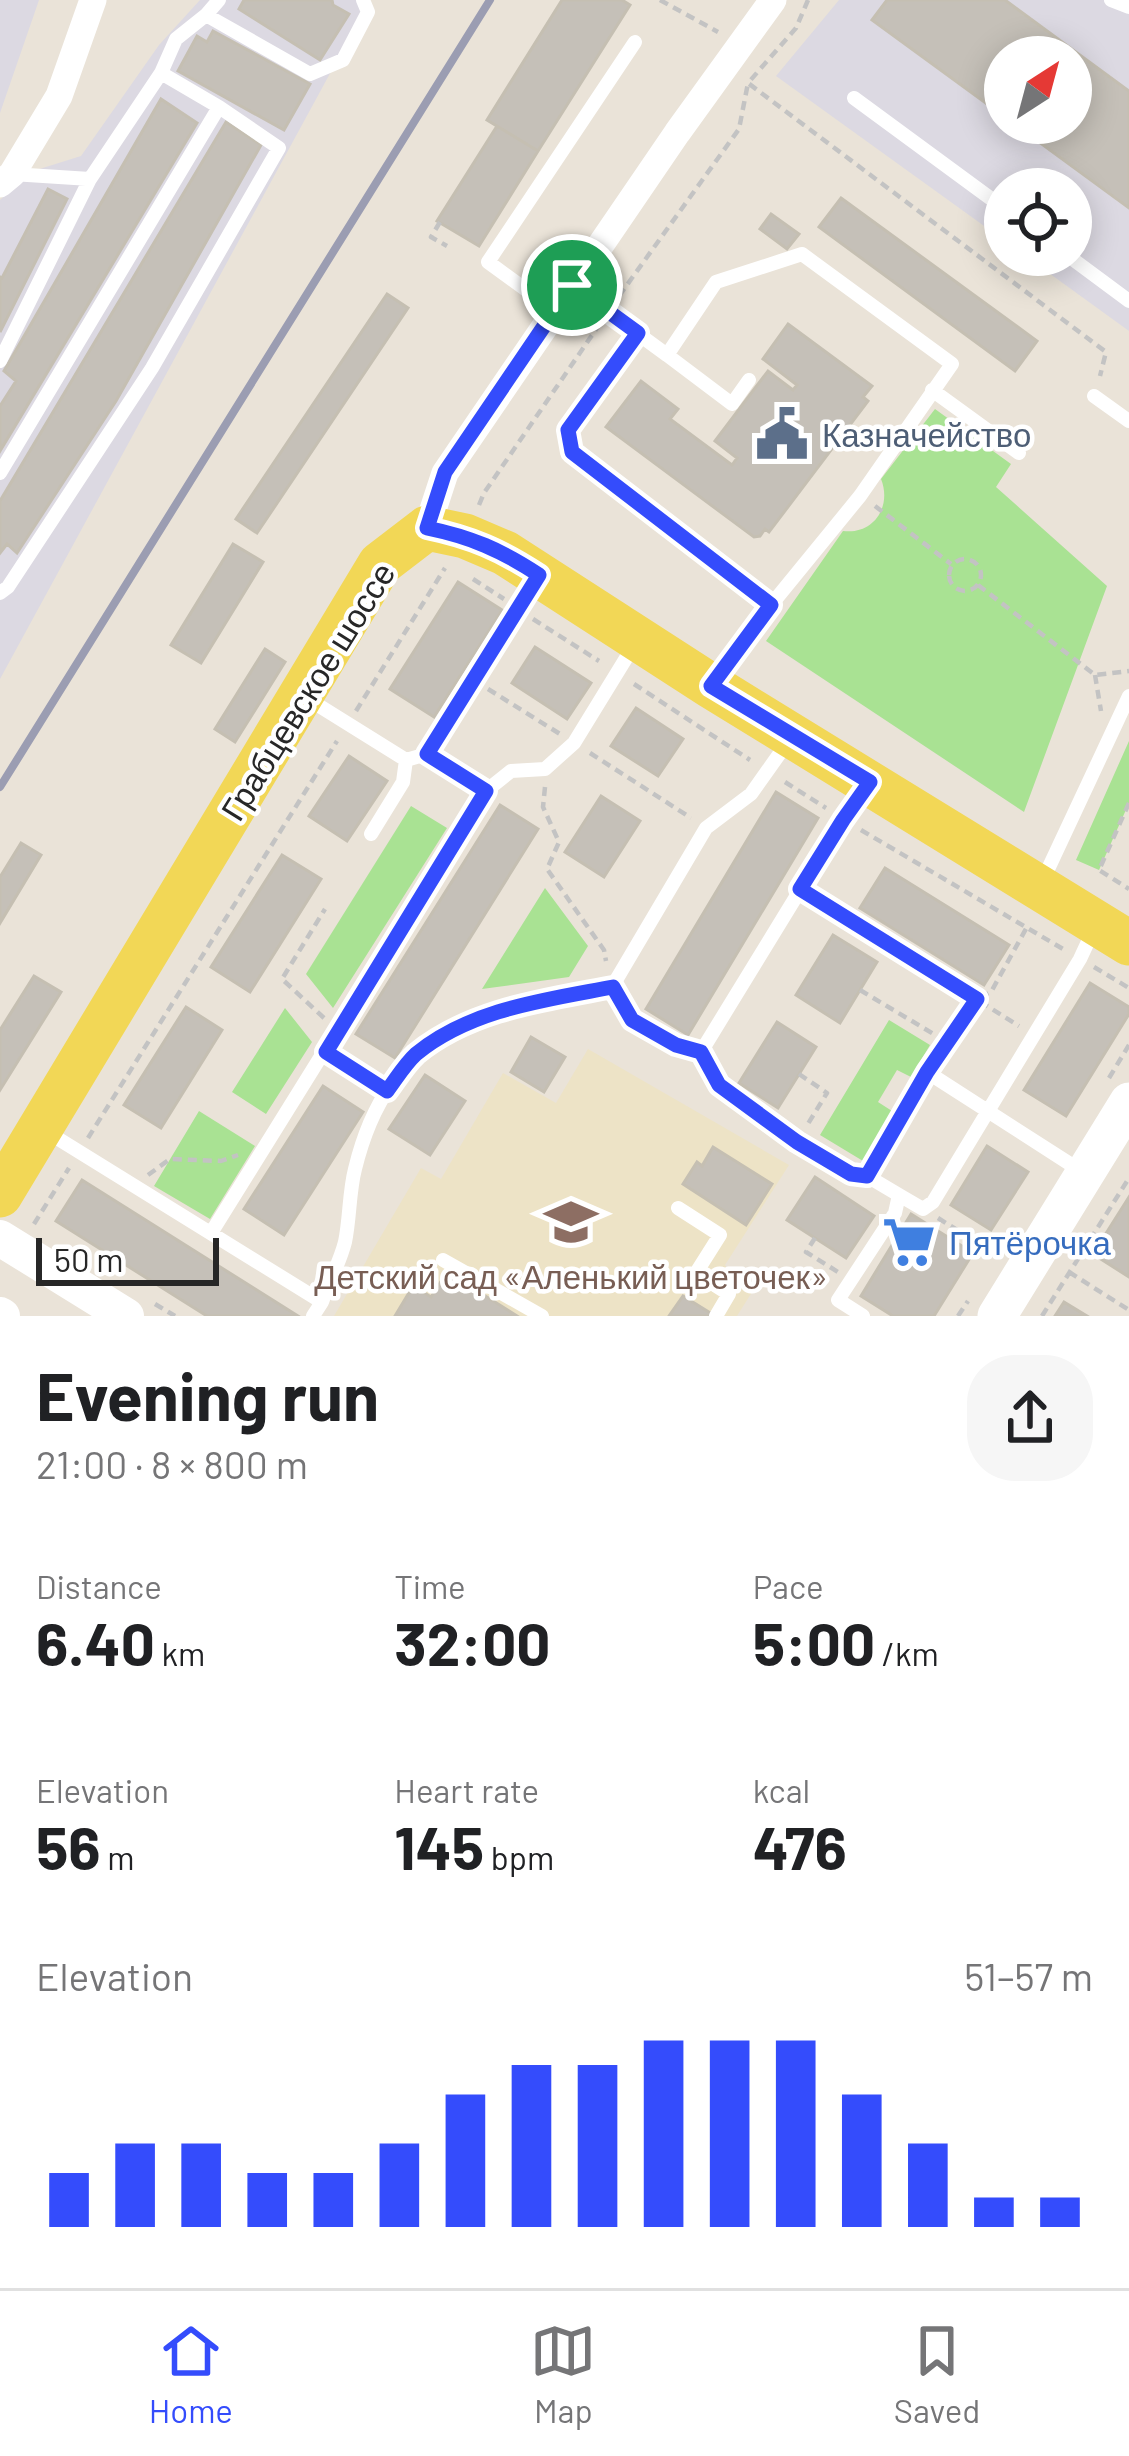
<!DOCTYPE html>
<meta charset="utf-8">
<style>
:root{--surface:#fff;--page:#f6f6f6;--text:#202124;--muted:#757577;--line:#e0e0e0;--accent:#344cfc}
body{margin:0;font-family:Barlow,sans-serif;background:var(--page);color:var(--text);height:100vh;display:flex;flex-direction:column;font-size:45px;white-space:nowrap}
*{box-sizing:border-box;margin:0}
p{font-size:39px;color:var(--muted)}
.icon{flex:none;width:66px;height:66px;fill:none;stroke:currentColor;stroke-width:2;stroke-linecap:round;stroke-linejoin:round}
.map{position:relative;height:1316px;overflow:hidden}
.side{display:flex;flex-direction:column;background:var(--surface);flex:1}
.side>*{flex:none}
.needle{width:78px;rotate:36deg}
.buttons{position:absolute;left:984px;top:36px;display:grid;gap:24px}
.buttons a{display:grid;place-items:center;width:108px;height:108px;border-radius:50%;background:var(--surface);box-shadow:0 6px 30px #0003;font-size:60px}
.scale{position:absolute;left:36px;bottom:30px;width:183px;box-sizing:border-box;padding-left:12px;border:6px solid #272727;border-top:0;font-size:33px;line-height:42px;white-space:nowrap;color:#272727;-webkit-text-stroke:9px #fff;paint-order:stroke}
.pin{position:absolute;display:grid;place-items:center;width:102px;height:102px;color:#fff;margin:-51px;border:6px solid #fff;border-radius:50%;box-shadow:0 3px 12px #0007}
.round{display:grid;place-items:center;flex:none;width:126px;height:126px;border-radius:48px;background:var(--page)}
.summary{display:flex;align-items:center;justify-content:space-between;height:204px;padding:0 36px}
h1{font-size:66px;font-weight:700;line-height:90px}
.figures{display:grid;grid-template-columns:repeat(3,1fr);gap:18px;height:204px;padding:12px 36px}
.figures div{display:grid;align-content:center}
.figures b{font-size:60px;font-weight:700}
.figures small{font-size:33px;font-weight:400}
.figures p{font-size:33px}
.chart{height:336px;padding:24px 36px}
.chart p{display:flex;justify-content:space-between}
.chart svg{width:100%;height:216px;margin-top:12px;stroke:var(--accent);stroke-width:6}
.tab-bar{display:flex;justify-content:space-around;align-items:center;height:168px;border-top:3px solid var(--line);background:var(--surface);font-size:33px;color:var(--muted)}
.tab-bar a{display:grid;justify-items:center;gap:6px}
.tab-bar .active{color:var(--accent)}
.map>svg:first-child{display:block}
</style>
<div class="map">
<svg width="1129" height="1316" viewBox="0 0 1129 1316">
<rect width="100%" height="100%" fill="#eae3d8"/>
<path fill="#dcd9e2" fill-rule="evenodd" d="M0,0h39l-39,113z
M200,0h170l-370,679v-479l30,-28 51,-16 78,-111z
M839,0h290v331l-105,-76h47v-66h-66v52l-229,-165zM1005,57h66v66h-66z"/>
<path fill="#ede3c6" d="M588,1049l201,116 -64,100 8,12 21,12 -17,27h-403l87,-148 20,11 62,-106 53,30z"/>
<path fill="#a9e293" d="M935,409l76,55 -15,23 111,99 -83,226 -258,-171 77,-110c31,4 49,-25 38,-52z
M1129,741v62l-30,67 -23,-10z
M411,806l36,22 -114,180 -27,-34z
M545,888l43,58 -19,31 -87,12z
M285,1008l27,34 -46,72 -34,-22z
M889,1020l41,25 -19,32 -14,-7 -19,32 14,9 -29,50 -43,-26z
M199,1111l56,35 -45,73 -56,-33z"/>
<path fill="#c5c0b8" stroke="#c5bfb2" stroke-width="3" d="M244,0h88l1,5 16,9 -29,46 -81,-51z
M562,0h60l8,5 -92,146 -51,-31z
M887,0h118l124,91v117l-116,-85h58v-66h-66v60l-133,-97z
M213,31l97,53 -26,46 -106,-59 19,-35 10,6z
M161,99l36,24 -197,328v-45l16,-25 -12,-10z
M226,122l35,23 -145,256 -99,152 -10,-9 -7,9v-52z
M497,126l41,25 -59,95 -42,-25z
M48,189l19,10 -67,133v-55l2,1z
M841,198l196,143 -22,30 -196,-144z
M771,214l28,20 -12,15 -27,-20z
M387,294l21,14 -151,225 -21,-14z
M788,324l84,62 -9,11 5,4 -99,131 -4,-3 -5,7 -6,1 -148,-110 35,-46 37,28 -8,10 62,46 5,-7 -22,-17 53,-70 25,19 4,-5 -34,-26z
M233,544l30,18 -62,101 -30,-18z
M458,582l44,28 -68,107 -44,-28z
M535,647l56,36 -24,36 -55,-36z
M265,649l20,13 -50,80 -20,-13z
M636,708l47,31 -25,37 -47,-30z
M349,756l38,25 -40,60 -38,-25z
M776,792l42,26 -130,217 -42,-26z
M601,796l39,25 -36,56 -39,-25z
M500,805l38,24 -143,229 -39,-24z
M21,843l20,12 -41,68v-46z
M282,855l39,24 -71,113 -39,-25z
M885,868l124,77 -25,40 -124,-77z
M833,935l44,27 -37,61 -44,-28z
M34,976l27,16 -61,98v-60z
M1090,983l39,24v7l-63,102 -42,-26z
M186,1007l36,23 -61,98 -37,-23z
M777,1022l39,25 -38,61 -39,-25z
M531,1037l34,20 -21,35 -33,-20z
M425,1075l40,26 -35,54 -41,-26z
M323,1086l40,26 -79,123 -40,-26z
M987,1146l41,26 -37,58 -40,-25z
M713,1147l59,37 -26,41 -63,-41 14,-22 5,4z
M815,1177l59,39 -28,42 -59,-38z
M82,1180l216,136h-91l-151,-95z
M1129,1197v80l-36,-23z
M911,1214l62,39 -39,63h-41l-32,-20z
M447,1272l70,44h-122l18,-30 18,11z
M683,1296l29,18 -2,2h-41z
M1064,1302l23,14h-32z"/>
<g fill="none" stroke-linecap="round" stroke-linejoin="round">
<path stroke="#c3c3c3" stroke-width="4.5" stroke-dasharray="9 6" stroke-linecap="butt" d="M660,0l58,32
M808,0l-12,28 -48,55 358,269 -6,24
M440,222l-9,15 16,9
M619,296l120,-167 9,-46
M479,505l5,-12 115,-168
M875,506l76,58
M949 575a16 16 0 1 1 32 0a16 16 0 1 1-32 0Z
M473,579l31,20
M978,585l117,90 34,-4
M533,619l66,42
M1095,675l6,36
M634,684l116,76
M488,689l72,45
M356,711l89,-143
M590,753l101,65
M785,782l41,26
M545,787l-2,20 16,35 -12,27 57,81 2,11
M1129,803l-30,67 30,19
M861,830l202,119
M815,898l204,128
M1094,967l35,21
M860,990l87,52
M324,1018l-42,-39 43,-70
M937,1058l40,-59 14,-7 36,-65
M341,1062l31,20
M799,1074l28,19 -21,34
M1109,1078l20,-33
M88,1138l249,-397
M148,1175l22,-16 51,2 17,-6
M938,1218l59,37
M34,1224l35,-56
M815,1238l-9,14 32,20
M1069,1272l60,38
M155,1304l20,12
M958,1316l10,-15
M1042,1316l87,-138"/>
<path stroke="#fff" stroke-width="14" d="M1111,0l18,7
M206,15l13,-15
M161,73l15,-34 30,-24 104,59 33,-14 25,-48 -5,-12
M854,98l151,111
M90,179l71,-106 58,34
M1067,255l62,46
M572,285l65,48
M555,311l-67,-49 147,-220
M667,355l-30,-22 -69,97 4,21 199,154
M0,361l90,-182 -78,-5
M932,390l87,63
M1094,396l35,25
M0,473l219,-366 60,41 -127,220 -144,219 -8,6
M714,681l57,-76 89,-109 92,-132 -150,-110 -86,28 -49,73 65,49 17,-24
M305,697l101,63 21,-6 59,37
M427,754l109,-173
M865,791l-22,29 -142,232 18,33 78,57 54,32 16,2 60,-104 154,99
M371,834l32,-52 3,-22
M1042,882l87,-186
M612,987l20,33 44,25 25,7
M44,1130l278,172 -9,14
M899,1195l24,14 10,-7 147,-243 13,-28
M678,1208l42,27 -24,38 33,21 -13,22
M211,1233l275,-442 25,-20 34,-2 29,-26 62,-101
M443,1260l99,56
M322,1302c7,-20 18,-40 23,-60 5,-24 4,-50 10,-73 35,-144 131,-158 257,-182l94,-159 45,-34 39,-55
M863,1316l-25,-16 57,-87 4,-18 -32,-19"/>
<path stroke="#fff" stroke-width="27" d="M0,184l12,-10 47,-78 34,-96
M427,528l18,-55 232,-340 96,-133"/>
<path stroke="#fff" stroke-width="36" d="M0,1238l126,78
M0,1315l2,1"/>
<path stroke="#fff" stroke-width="39" d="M997,1316l132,-214"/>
<path stroke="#f2d756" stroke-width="45" d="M0,1195l380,-631 47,-36 38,8 40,17 206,133 418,257"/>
<path stroke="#9b9db2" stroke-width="8" d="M0,787l490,-787"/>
</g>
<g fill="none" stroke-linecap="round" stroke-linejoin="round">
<g stroke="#fff" stroke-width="24">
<path id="route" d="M572,285l66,48 -70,97 4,22 199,153 -60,81 159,96 -27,38 -43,69 177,110 -50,73 -60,104 -16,-2 -54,-32 -78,-57 -18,-33 -25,-7 -44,-25 -19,-33c-68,13 -142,22 -197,67 -11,10 -20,25 -29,37l-61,-39 160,-261 -59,-37 112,-179c-38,-25 -68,-38 -112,-47l18,-56z"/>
</g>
<use href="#route" stroke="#344cfc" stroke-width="15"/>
</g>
<defs>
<g id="civic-bare" transform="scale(4.14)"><path d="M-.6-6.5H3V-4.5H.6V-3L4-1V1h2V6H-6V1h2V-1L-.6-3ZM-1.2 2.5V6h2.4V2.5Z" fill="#5c6f8a" stroke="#fff" stroke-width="2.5" paint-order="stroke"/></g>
<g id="school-bare" transform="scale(4.14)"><path d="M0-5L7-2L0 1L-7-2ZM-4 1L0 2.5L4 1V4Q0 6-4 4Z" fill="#8d6e63" stroke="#fff" stroke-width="2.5" paint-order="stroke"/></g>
<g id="supermarket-bare" transform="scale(4.14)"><path d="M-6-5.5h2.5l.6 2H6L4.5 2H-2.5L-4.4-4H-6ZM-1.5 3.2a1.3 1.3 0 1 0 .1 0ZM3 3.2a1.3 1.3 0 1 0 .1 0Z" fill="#3f7fe0" stroke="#fff" stroke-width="2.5" paint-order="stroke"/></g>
</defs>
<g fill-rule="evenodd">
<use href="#civic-bare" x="782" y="434"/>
<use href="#school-bare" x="571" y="1222"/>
<use href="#supermarket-bare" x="909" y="1242"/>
</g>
<g text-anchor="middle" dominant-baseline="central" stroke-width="9" stroke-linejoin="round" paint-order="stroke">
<g font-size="33" fill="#4e5e75" stroke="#fff" text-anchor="start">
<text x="822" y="434">Казначейство</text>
</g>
<g font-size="33" fill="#272727" stroke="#fff">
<text transform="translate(307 691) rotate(-58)">Грабцевское шоссе</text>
</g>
<g font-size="33" fill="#366cbe" stroke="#fff" text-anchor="start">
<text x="949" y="1242">Пятёрочка</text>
</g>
<g font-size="33" fill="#785e54" stroke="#fff">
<text x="571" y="1276">Детский сад «Аленький цветочек»</text>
</g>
</g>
</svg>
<div class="buttons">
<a><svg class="needle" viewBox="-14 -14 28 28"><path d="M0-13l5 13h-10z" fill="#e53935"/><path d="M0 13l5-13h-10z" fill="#757577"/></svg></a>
<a><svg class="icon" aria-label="locate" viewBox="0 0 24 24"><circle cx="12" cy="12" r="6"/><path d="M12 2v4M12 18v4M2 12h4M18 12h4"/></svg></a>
</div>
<div class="scale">50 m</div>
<div class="pin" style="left:572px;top:285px;background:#1e9e55"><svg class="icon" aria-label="arrive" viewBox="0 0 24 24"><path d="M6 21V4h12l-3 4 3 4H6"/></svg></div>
</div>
<section class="side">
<div class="summary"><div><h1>Evening run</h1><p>21:00 · 8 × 800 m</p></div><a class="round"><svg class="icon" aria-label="share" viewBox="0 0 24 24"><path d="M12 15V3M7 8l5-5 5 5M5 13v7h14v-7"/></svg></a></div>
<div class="figures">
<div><p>Distance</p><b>6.40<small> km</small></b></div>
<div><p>Time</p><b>32:00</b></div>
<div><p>Pace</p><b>5:00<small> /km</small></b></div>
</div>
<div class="figures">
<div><p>Elevation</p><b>56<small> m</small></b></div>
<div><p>Heart rate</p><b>145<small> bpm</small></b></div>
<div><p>kcal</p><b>476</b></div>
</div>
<div class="chart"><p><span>Elevation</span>51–57 m</p>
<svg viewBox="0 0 160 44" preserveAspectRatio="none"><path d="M5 44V33M15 44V27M25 44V27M35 44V33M45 44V33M55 44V27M65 44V17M75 44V11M85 44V11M95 44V6M105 44V6M115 44V6M125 44V17M135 44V27M145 44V38M155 44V38"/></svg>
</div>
</section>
<nav class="tab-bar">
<a class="active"><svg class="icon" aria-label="home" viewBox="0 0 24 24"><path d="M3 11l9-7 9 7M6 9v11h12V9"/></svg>Home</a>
<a><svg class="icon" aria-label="map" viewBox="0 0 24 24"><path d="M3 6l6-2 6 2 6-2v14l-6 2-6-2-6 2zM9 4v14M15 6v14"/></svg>Map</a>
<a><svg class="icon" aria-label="saved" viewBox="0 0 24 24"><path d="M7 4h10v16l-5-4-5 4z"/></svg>Saved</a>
</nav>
